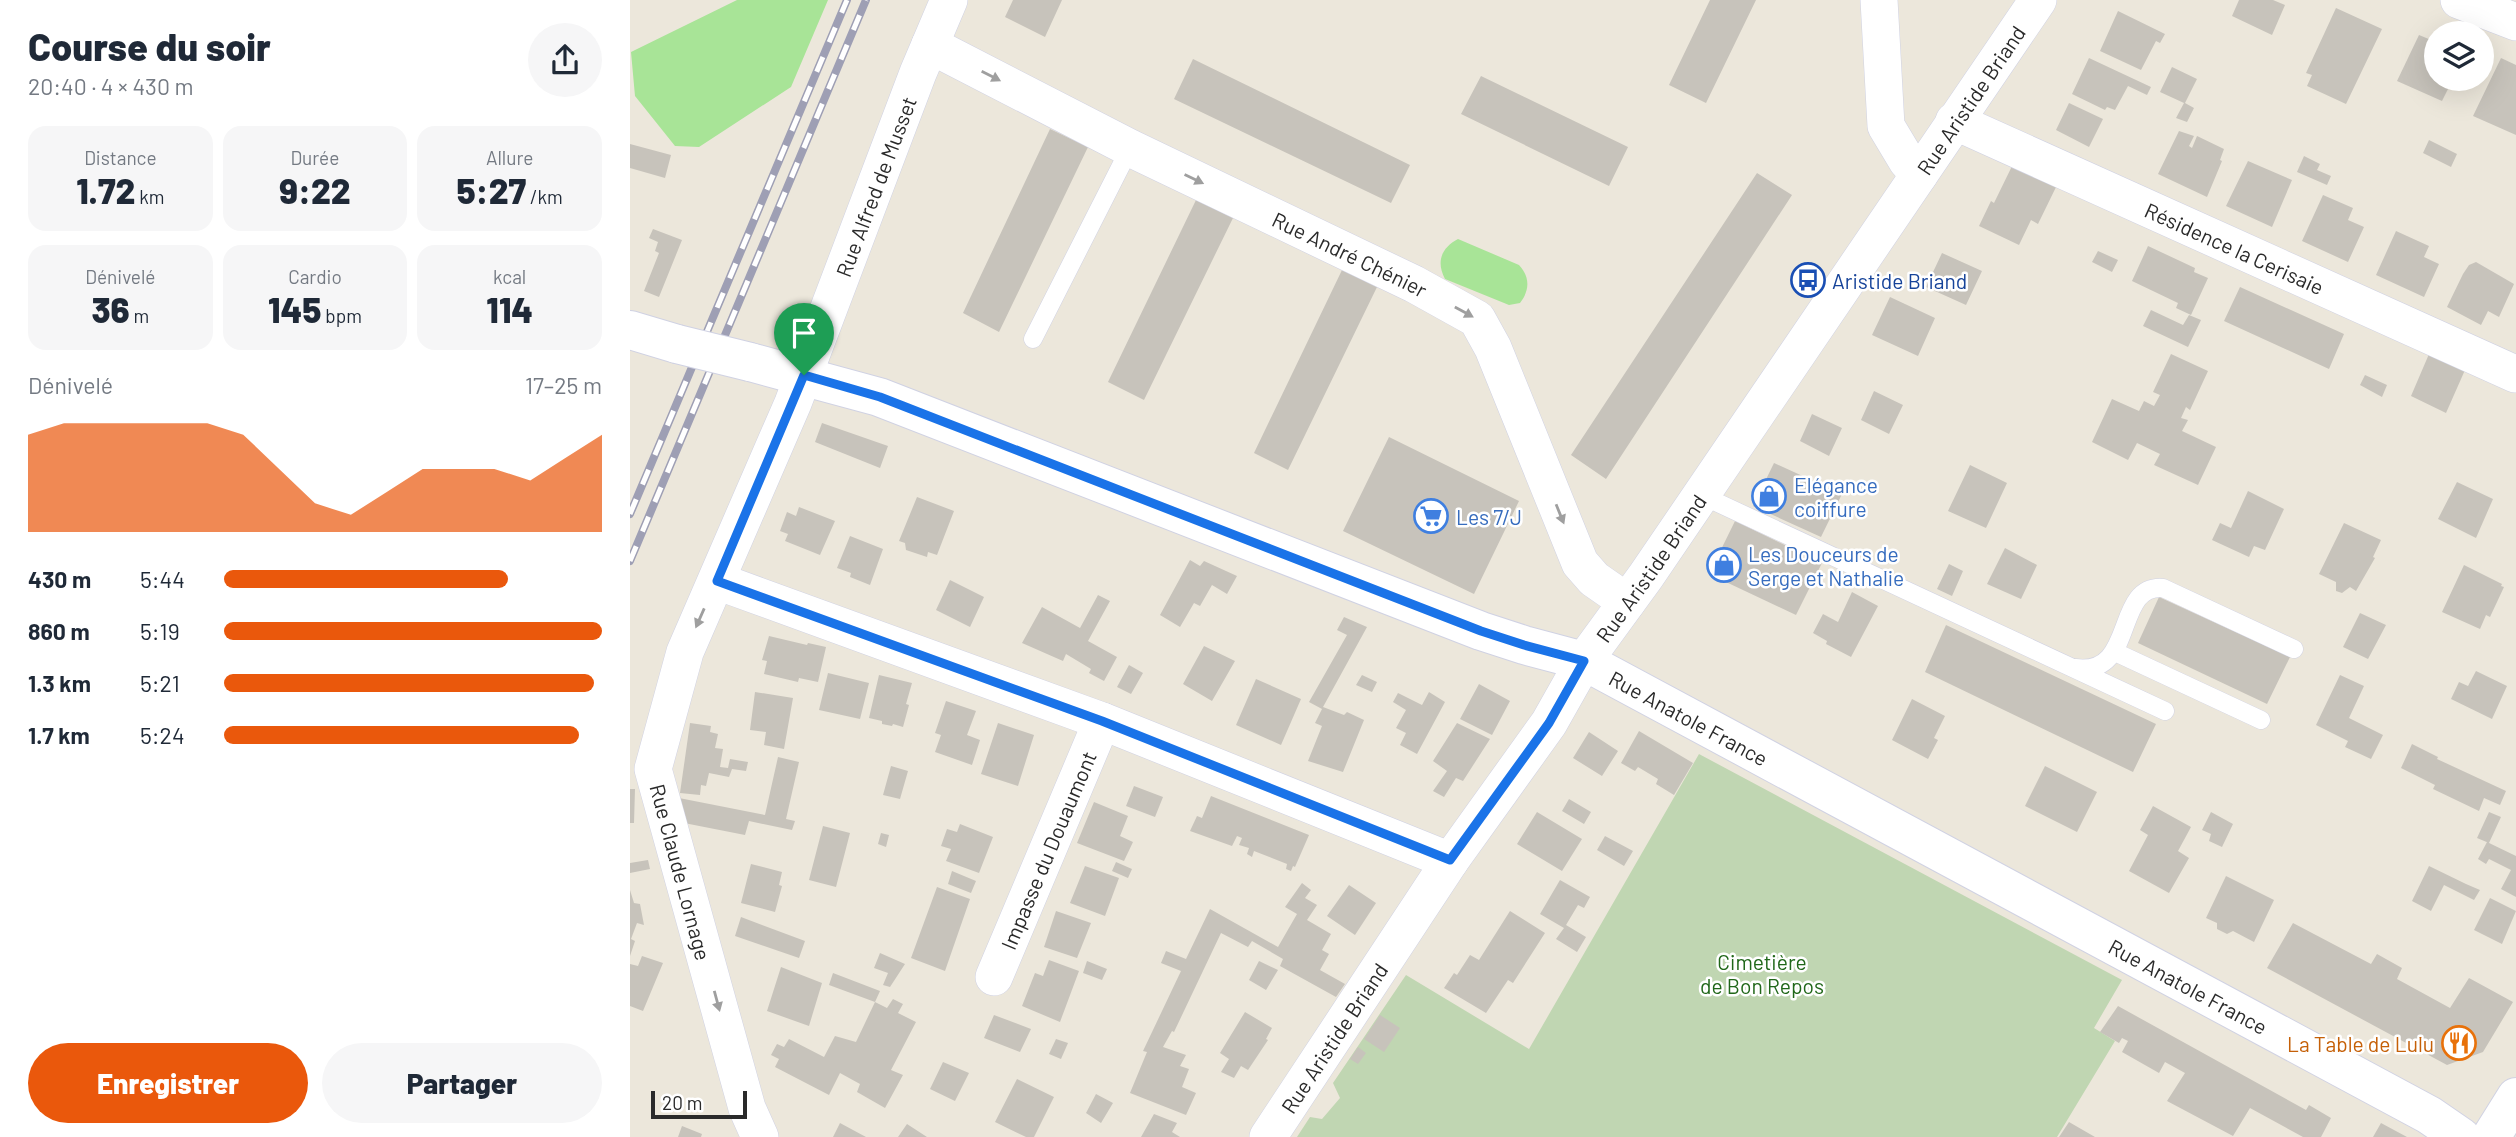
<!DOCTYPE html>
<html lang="fr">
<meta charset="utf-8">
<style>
:root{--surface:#fff;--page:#f6f6f7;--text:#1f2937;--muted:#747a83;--accent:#ea580c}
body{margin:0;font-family:Barlow,sans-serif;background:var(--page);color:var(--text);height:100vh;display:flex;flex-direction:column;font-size:26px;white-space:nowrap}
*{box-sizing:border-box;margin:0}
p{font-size:23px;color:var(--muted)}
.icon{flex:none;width:38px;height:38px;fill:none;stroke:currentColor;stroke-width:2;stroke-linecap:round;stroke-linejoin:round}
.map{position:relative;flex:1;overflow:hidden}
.drawer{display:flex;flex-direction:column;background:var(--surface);width:630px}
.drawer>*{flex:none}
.controls{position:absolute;left:1794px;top:21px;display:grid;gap:14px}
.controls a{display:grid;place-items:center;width:70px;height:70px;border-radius:50%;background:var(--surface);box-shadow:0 7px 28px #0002;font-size:35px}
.scale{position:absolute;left:21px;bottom:18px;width:96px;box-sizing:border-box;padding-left:7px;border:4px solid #2a2a2a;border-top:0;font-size:19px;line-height:24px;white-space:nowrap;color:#2a2a2a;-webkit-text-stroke:5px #fff;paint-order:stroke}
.pin{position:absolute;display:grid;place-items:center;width:60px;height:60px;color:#fff;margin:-72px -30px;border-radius:50% 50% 50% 0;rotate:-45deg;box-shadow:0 0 7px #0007}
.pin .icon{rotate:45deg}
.round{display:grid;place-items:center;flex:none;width:74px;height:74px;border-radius:37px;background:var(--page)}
.summary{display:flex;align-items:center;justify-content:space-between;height:119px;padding:0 28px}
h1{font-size:38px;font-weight:800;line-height:52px}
.figures{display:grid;grid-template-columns:repeat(3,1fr);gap:10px;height:119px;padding:7px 28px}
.figures div{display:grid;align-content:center;border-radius:18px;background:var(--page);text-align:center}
.figures b{font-size:35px;font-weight:800}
.figures small{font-size:19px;font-weight:400}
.figures p{font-size:19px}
.chart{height:196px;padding:14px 28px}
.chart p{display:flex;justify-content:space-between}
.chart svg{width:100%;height:126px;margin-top:7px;fill:var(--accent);opacity:.7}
.button{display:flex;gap:14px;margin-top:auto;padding:14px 28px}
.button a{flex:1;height:80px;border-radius:42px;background:var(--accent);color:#fff;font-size:28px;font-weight:800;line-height:80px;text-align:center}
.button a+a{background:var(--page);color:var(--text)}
ul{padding:0 28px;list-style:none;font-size:23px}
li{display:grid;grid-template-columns:112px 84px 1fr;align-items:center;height:52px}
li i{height:18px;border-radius:9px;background:var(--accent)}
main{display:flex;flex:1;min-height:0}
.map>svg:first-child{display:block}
</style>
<main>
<section class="drawer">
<div class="summary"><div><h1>Course du soir</h1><p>20:40 · 4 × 430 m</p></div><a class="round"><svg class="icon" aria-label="share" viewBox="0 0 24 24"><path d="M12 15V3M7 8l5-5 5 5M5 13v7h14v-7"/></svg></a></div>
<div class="figures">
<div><p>Distance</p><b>1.72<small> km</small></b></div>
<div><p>Durée</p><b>9:22</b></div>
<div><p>Allure</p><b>5:27<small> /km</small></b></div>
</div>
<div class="figures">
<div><p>Dénivelé</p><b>36<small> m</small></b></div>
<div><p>Cardio</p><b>145<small> bpm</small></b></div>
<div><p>kcal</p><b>114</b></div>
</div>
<div class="chart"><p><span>Dénivelé</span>17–25 m</p>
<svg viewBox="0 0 160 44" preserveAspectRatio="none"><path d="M0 44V10L10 6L20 6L30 6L40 6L50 6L60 10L70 22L80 34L90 38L100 30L110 22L120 22L130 22L140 26L150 18L160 10V44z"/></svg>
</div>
<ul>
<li><b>430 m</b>5:44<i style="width:75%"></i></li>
<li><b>860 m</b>5:19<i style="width:100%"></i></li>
<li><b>1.3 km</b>5:21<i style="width:98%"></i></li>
<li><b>1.7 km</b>5:24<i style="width:94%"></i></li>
</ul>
<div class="button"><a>Enregistrer</a><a>Partager</a></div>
</section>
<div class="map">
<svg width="1886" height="1137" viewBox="0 0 1886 1137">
<rect width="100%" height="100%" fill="#ece7db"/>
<path fill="#a8e497" d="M107,0h91l-37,87 -92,60 -24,-1 -40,-50 -4,-44z
M828,239l61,26c11,12 11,25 1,38l-11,2 -64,-26c-9,-17 -4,-31 13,-40z"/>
<path fill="#c0d6b2" d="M1069,754l423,226 -28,48 21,13 -58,96h-760l13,-20 12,2 18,-21 -7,-15 73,-108 123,74z"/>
<path fill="#c7c3bb" d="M383,0h49l-17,37 -40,-20z
M1080,0h46l-50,103 -37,-18z
M1609,0h34l12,5 -13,30 -40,-19z
M1706,8l46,21 -36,75 -39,-18 5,-11 -6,-2z
M1488,11l47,23 -5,9 -4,-2 -15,29 -41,-19z
M1789,35l17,7v37h17l-11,22 -45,-20z
M1459,58l62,29 -4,8 -19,-9 -13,24 -8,-3 -2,3 -33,-16z
M1871,58l15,7v70l-43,-19z
M563,59l217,106 -19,38 -217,-104z
M1542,67l25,12 -12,24 9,5 -7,14 -11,-4 8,-15 -24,-11z
M851,76l147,71 -19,39 -148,-72z
M1439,103l34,16 -14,28 -33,-17z
M420,129l38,18 -89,185 -36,-19z
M1549,131l15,5 -5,10 3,2 5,-12 27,13 -4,11 2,1 -15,36 -49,-23z
M1799,140l28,14 -6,13 -28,-14z
M0,144l41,11 -6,23 -35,-10z
M1674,156l16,8 -3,6 14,6 -4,9 -30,-13z
M1618,161l44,19 -20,47 -46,-21z
M1384,162l44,21 -20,41 -7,-4 -12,25 -40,-19 12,-25 3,2z
M1127,173l35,22 -186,284 -35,-24z
M1693,195l30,13 -5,12 16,7 -16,35 -46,-21z
M566,200l37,18 -89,182 -36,-18z
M23,229l29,11 -23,57 -15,-6 15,-38 -4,-2 3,-9 -9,-4z
M1766,231l33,15 -5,11 15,7 -15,33 -48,-22z
M1518,246l47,22 -1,4 14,6 -17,37 -15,-7 2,-5 -46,-22z
M1468,251l20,9 -6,12 -20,-10z
M1312,253l40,18 -16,34 -40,-18z
M1846,262l38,22 -15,33 -11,-6 -7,14 -34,-18 16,-33 6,-9z
M712,270l35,17 -89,183 -34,-17z
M1610,287l104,47 -15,35 -105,-48z
M1260,297l45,21 -17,38 -46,-21z
M1521,310l32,15 6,-10 12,5 -13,27 -45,-21z
M1541,354l37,17 -18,39 -4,-3 -5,11 7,2 -6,11 34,16 -18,38 -44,-20 6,-11 -23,-11 -9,17 -36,-18 20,-43 27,12 5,-10 10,5 6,-11 -7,-3z
M1799,354l36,16 -19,43 -35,-17z
M1735,375l22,10 -5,12 -22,-12z
M1244,391l29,14 -14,29 -28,-14z
M1182,414l30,14 -13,28 -29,-15z
M192,423l66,23 -8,22 -65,-26z
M759,437l130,64 -45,93 -131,-63z
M1144,463l68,31 -21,43 -68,-31z
M1340,465l37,18 -21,45 -38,-17z
M1827,482l36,17 -17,39 -38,-19z
M1618,491l36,18 -19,41 -11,-4 -5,11 -37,-17 8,-17 11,5z
M287,497l37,14 -17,44 -9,-3 -1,5 -21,-7 -1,-7 -6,-2z
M169,507l36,14 -15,34 -35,-14 3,-7 -8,-3 7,-19 9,4z
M1105,521l87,42 -26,52 -87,-41z
M1714,523l37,17 -8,17 2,1 -19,33 -6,-4 -8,6 -6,-2v-9l-17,-8z
M220,536l33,13 -13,36 -20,-8 1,-4 -14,-5z
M1375,548l32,17 -16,34 -34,-15z
M560,560l10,6 4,-5 33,15 -10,18 -15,-9 -12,21 -6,-3 -14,24 -20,-12z
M1319,564l14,7 -11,25 -15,-7z
M1834,565l38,19 -1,2 3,1 -14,30 -4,-2 -6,14 -38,-17z
M320,580l34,17 -14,30 -34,-17z
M1222,592l26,14 -27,51 -25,-13 1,-3 -14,-8 10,-19 15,8z
M468,595l12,6 -22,40 29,16 -13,24 -15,-8 2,-4 -25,-15 -3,7 -41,-18 20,-36 38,21z
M1529,597l131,60 -23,47 -129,-61z
M1730,613l26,12 -18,34 -25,-12z
M714,617l23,10 -44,80 21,8 3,-3 17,8 -21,52 -35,-11 14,-35 -7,-3 7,-14 -13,-7 38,-67 -10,-5z
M1316,625l210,99 -23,48 -208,-100z
M139,636l38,9 1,-2 18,4 -8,35 -19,-4 -1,4 -34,-8 3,-13 -5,-1z
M574,646l31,15 -23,40 -29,-17z
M499,665l14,8 -12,21 -14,-7z
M1846,671l31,15 -15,33 -41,-20 8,-17 9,4z
M198,673l41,10 -9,36 -41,-9z
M249,675l33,8 -6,21 3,1 -6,22 -10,-3 -1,2 -10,-2v-3l-13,-3z
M732,675l15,7 -5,10 -16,-7z
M1710,675l24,11 -15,32 34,17 -12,24 -26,-12 3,-6 -32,-16z
M626,679l45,20 -20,46 -45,-20z
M849,684l31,17 -18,34 -32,-16z
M125,692l38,6 -9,51 -20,-4 2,-13 -16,-2z
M799,692l16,10 -28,52 -17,-9 6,-12 -10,-5 10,-18 -13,-8 5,-9 24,12z
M1282,699l33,17 -11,22 4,2 -10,19 -36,-19z
M316,701l30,10 -9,24 13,5 -8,25 -37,-13 6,-17 -6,-2z
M60,723l21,3 -1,6 8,2 -3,14 8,1 -3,18 8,1 2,-9 18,3 -2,9 -14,-2 -3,8 -20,-4 -3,13 -5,-1 -1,10 -20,-2z
M368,723l36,12 -16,51 -37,-12z
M827,723l33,16 -27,42 -7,-3 -12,19 -11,-6 14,-20 -14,-10z
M1009,731l54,32 -19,32 -18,-11 2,-5 -20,-12 -3,4 -14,-8z
M959,732l29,19 -16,25 -29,-18z
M1782,744l26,13 -1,2 69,32 -6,14 -16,-7 -5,13 -46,-22 2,-4 -34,-17z
M148,757l21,5 -13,57 9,2 -3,9 -43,-9 -4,14 -66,-13v-24l86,17z
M261,766l17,5 -8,28 -17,-4z
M1415,766l52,26 -20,40 -52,-26z
M504,786l29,11 -8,20 -29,-11z
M0,789h5l-1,34h-4z
M581,796l98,39 -14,32 -2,-1 -2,5 -5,-2 1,-5 -33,-13 -2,6 -5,-3 2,-6 -10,-3 3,-7 -5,-2 -5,10 -42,-15 7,-15 5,2z
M939,799l22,13 -7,12 -22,-13z
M464,802l34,14 -8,20 13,6 -9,19 -47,-18z
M1523,806l38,21 -13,24 11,7 -20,35 -40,-22 19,-36 -8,-5z
M907,812l45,27 -20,32 -45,-27z
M1581,812l22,12 -11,23 -13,-6 2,-7 -9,-4z
M1859,812l12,5 -12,26 -12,-5z
M330,824l33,13 -14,36 -33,-12 5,-12 -10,-3 6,-17 10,3z
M193,826l27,7 -14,54 -27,-7z
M251,833l8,2 -3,12 -8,-3z
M975,836l28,15 -9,15 -27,-16z
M1857,842l29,14v41l-15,-8 10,-19 -22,-11 -3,5 -8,-5z
M18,860l2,9 -20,4v-10z
M486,862l16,7 -4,9 -16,-7z
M121,864l31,8 -3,13 3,1 -7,26 -34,-9z
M455,866l34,12 -14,38 -35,-13z
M1799,866l37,18 14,6 -6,10 -30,-15 -13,26 -19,-10z
M322,871l24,10 -5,12 -23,-9z
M1596,876l48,24 -20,42 -21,-11 -6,3 -10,-5v-6l-11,-5z
M930,880l30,17 -6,11 -6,-3 -12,20 20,12 -9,15 -21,-13 8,-11 -24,-14z
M672,883l9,7 -6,8 12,7 -10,15 24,14 -9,16 7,4 -9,16 25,14 -9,13 -56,-31 3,-7 -31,-18 -4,6 -27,-14 -47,99 -2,-1 -9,16 23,8 -6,11 9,3 -7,18 14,6 -10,22 -56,-22 17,-41 -4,-1 38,-80 -20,-8 5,-12 20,8 24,-50 68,38 19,-33 -12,-7z
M719,885l27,18 -21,32 -28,-19z
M307,887l33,12 -25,72 -34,-13z
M0,890l4,13 6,1 4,21 -7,-2 -6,16 4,2 -5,15z
M1860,898l26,13 -14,33 -28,-14z
M426,911l35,12 -14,35 -33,-11z
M880,911l35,22 -32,50 -5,-3 -22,33 -42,-25 10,-15 3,2 13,-20 9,5z
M111,917l64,24 -6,17 -64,-22z
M1663,923l78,41 6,-10 25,14 -5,11 53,29 19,-30 44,24 -30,50 -36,13 -180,-97z
M250,953l25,11 -15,23 -7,-2 5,-12 -14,-5z
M12,956l21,7 -20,48 -13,-5v-42l8,2z
M419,960l30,11 -19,51 -38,-16 13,-33 8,3z
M457,961l20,8 -5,11 -19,-7z
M629,961l19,9 -12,20 -17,-10z
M151,967l41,16 -13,43 -42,-15z
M203,973l47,18 -5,11 12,6 6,-9 10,5 -5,9 18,9 -25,48 12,5 -18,33 -28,-16 3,-8 -20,-11 -11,22 -54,-28 4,-8 -8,-4 6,-11 7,3 5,-8 35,18 11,-21 21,6 19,-40 -46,-17z
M1488,1006l188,104 3,-5 22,13 -10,19h-18l-53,-29 -17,28 -66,-35 18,-28 -20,-11 -6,11 -37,-21 6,-11 -6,-3 -3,5 -19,-11z
M615,1012l27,16 -6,11 2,1 -20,30 -7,-4 -7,12 -13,-6 8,-13 -9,-6z
M364,1015l37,14 -11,23 -36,-14z
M750,1015l20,13 -16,24 -20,-13z
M426,1039l12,4 -7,16 -12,-5z
M728,1047l8,6 -8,11 -8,-5z
M313,1062l26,11 -14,28 -25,-12z
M387,1079l37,18 -20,40h-8l-31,-15z
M466,1094l17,9 -12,20 -15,-10z
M524,1114l23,9 -5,9 8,5h-39z
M1439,1122l26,15h-36z
M210,1123l26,14h-33z
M1751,1123l26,14h-34z
M277,1124l20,13h-29z
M52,1126l20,8 -1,3h-23z"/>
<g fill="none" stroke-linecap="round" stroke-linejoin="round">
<g stroke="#d0d2e3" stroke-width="19">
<path id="service" d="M403,339l97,-191
M1071,495l464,216
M1485,652l146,68
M1445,668c62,9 38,-84 88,-80l131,61"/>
</g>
<g stroke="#d0d2e3" stroke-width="38">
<g id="minor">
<path d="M1249,0l7,126 21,35 12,14"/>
<path d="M1829,0l57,22"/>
<path id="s1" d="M300,45l200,103 284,136 63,35 16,29 87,215 14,16 33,23"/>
<path id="s2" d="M1324,121l561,253"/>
<path d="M87,581l385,140 348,140"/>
<path id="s3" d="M364,977l108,-256"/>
<path id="s4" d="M130,1137l-13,-29 -94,-339 32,-117 108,-249 125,-330 31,-73"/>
<path id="s5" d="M638,1137l182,-276 99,-138 35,-62 62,-85 392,-576"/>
</g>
</g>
<g stroke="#d0d2e3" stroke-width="40">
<g id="tertiary">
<path d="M0,330l47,14"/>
<path id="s6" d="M120,362l129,35 602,234 43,14 60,16 845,454 32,22"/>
</g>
</g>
<g stroke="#d0d2e3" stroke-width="40">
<path id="secondary" d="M1861,1137l25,-40"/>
</g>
<use href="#service" stroke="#fff" stroke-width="18"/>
<use href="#minor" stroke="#fff" stroke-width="37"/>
<use href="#tertiary" stroke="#fff" stroke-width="38"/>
<use href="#secondary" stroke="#fff" stroke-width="38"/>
<g stroke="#9e9fb4" stroke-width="8">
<path id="rail" d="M0,514l217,-514
M0,561l236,-561"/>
</g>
<use href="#rail" stroke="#fff" stroke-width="5" stroke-dasharray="16" stroke-linecap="butt"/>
<g stroke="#d0d2e3" stroke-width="40" stroke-linecap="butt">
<path id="tertiary-bridge" d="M47,344l73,18"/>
</g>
<use href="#tertiary-bridge" stroke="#fff" stroke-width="38"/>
</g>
<defs><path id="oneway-solid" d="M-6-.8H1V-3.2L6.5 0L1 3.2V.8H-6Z" transform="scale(1.75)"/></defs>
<g fill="#9f9f9f">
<use href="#oneway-solid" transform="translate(361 76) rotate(27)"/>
<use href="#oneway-solid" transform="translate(564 179) rotate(26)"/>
<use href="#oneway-solid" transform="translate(834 312) rotate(29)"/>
<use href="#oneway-solid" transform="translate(930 514) rotate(68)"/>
<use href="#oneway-solid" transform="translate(70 618) rotate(114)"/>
<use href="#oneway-solid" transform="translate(87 1001) rotate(75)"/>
</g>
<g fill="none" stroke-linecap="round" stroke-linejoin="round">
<g stroke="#fff" stroke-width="14">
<path id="route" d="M174,375l76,22 601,234 43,14 60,16 -35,62 -99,137 -348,-139 -385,-140z"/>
</g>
<use href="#route" stroke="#1a73e8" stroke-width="9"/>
</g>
<defs>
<g id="bus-ring" transform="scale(1.75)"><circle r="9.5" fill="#fff" stroke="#1a4fb4" stroke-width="1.5"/><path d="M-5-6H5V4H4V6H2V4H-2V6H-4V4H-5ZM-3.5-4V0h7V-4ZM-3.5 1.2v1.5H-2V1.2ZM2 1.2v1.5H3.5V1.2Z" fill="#1a4fb4"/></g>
<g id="shop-ring" transform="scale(1.75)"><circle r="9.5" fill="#fff" stroke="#3f7fe0" stroke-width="1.5"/><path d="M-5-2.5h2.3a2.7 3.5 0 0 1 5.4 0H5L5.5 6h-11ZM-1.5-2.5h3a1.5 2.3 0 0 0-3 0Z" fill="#3f7fe0"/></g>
<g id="supermarket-ring" transform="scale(1.75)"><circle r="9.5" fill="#fff" stroke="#3f7fe0" stroke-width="1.5"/><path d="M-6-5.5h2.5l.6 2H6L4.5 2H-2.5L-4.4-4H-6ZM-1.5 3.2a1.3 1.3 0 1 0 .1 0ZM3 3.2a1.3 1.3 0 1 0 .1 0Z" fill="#3f7fe0"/></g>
<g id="restaurant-ring" transform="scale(1.75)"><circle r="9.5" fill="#fff" stroke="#e8710a" stroke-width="1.5"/><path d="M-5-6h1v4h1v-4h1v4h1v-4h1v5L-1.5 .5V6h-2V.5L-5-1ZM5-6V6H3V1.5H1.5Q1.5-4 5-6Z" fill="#e8710a"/></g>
</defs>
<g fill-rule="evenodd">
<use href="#bus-ring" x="1178" y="280"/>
<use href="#shop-ring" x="1139" y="496"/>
<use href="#supermarket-ring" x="801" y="516"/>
<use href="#shop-ring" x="1094" y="565"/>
<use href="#restaurant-ring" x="1829" y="1043"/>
</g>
<g text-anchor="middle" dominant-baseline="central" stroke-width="5" stroke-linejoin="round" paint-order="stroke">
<g font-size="21" fill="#2a2a2a" stroke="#fff">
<text stroke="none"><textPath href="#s5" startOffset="1253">Rue Aristide Briand</textPath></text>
<text stroke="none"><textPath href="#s4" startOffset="1008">Rue Alfred de Musset</textPath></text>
<text stroke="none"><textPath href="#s2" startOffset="308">Résidence la Cerisaie</textPath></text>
<text stroke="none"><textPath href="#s1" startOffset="469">Rue André Chénier</textPath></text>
<text stroke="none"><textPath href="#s5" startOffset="686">Rue Aristide Briand</textPath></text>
<text stroke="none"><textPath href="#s6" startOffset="1006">Rue Anatole France</textPath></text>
<text stroke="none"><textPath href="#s3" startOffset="138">Impasse du Douaumont</textPath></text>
<text transform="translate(51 872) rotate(75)">Rue Claude Lornage</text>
<text stroke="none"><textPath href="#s6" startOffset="1573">Rue Anatole France</textPath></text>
<text stroke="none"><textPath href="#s5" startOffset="119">Rue Aristide Briand</textPath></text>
</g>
<g font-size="21" fill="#164399" stroke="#fff" text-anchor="start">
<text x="1202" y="280">Aristide Briand</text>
</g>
<g font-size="21" fill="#366cbe" stroke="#fff" text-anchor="start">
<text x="1164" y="484">Elégance<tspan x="1164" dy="24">coiffure</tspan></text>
<text x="826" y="516">Les 7/J</text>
<text x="1118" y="553">Les Douceurs de<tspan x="1118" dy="24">Serge et Nathalie</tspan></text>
</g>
<g font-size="21" fill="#206719" stroke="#fff">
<text x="1132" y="961">Cimetière<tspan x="1132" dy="24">de Bon Repos</tspan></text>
</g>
<g font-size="21" fill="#c56008" stroke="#fff" text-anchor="end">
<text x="1804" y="1043">La Table de Lulu</text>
</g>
</g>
</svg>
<div class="controls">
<a><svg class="icon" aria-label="layers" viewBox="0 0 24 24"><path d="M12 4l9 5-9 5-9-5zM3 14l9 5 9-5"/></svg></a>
</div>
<div class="scale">20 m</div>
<div class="pin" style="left:174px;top:375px;background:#1e9e55"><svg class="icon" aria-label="arrive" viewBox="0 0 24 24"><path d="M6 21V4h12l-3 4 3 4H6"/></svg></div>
</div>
</main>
